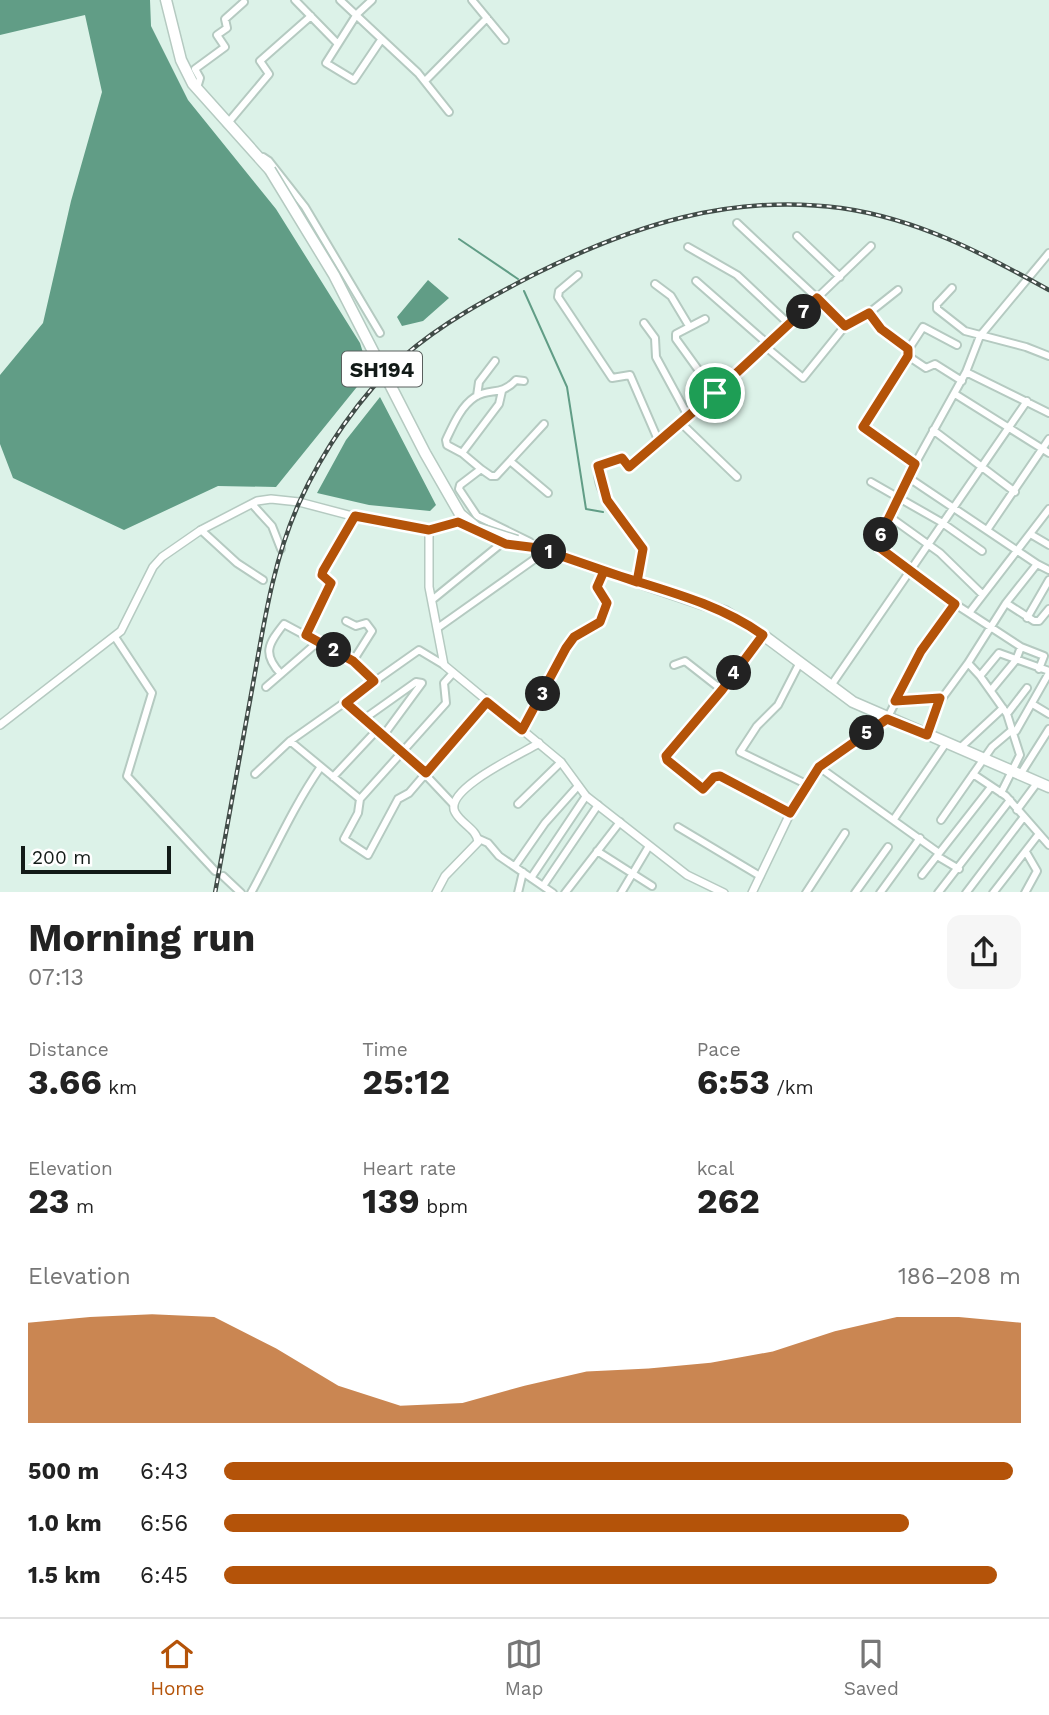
<!DOCTYPE html>
<meta charset="utf-8">
<style>
:root{--surface:#fff;--page:#f6f6f6;--text:#222;--muted:#767676;--line:#e0e0e0;--accent:#b45309}
body{margin:0;font-family:"Work Sans",sans-serif;background:var(--page);color:var(--text);height:100vh;display:flex;flex-direction:column;font-size:26px;white-space:nowrap}
*{box-sizing:border-box;margin:0}
p{font-size:23px;color:var(--muted)}
.icon{flex:none;width:38px;height:38px;fill:none;stroke:currentColor;stroke-width:2;stroke-linecap:round;stroke-linejoin:round}
.map{position:relative;height:892px;overflow:hidden}
.panel{display:flex;flex-direction:column;background:var(--surface);flex:1}
.panel>*{flex:none}
.scale{position:absolute;left:21px;bottom:18px;width:150px;box-sizing:border-box;padding-left:7px;border:4px solid #121a17;border-top:0;font-size:19px;line-height:24px;white-space:nowrap;color:#121a17;-webkit-text-stroke:5px #fff;paint-order:stroke}
.pin{position:absolute;display:grid;place-items:center;width:60px;height:60px;color:#fff;margin:-30px;border:4px solid #fff;border-radius:50%;box-shadow:0 2px 7px #0007}
.km{position:absolute;width:35px;height:35px;margin:-18px;border-radius:50%;background:#222;color:#fff;font-size:19px;line-height:35px;text-align:center}
.round{display:grid;place-items:center;flex:none;width:74px;height:74px;border-radius:14px;background:var(--page)}
.summary{display:flex;align-items:center;justify-content:space-between;height:119px;padding:0 28px}
h1{font-size:38px;font-weight:700;line-height:52px}
.figures{display:grid;grid-template-columns:repeat(3,1fr);gap:10px;height:119px;padding:7px 28px}
.figures div{display:grid;align-content:center}
.figures b{font-size:35px;font-weight:700}
.figures small{font-size:19px;font-weight:400}
.figures p{font-size:19px}
.chart{height:196px;padding:14px 28px}
.chart p{display:flex;justify-content:space-between}
.chart svg{width:100%;height:126px;margin-top:7px;fill:var(--accent);opacity:.7}
ul{padding:0 28px;list-style:none;font-size:23px}
li{display:grid;grid-template-columns:112px 84px 1fr;align-items:center;height:52px}
li i{height:18px;border-radius:9px;background:var(--accent)}
.tabs{display:flex;justify-content:space-around;align-items:center;height:98px;border-top:2px solid var(--line);background:var(--surface);font-size:19px;color:var(--muted)}
.tabs a{display:grid;justify-items:center;gap:4px}
.tabs .active{color:var(--accent)}
.map>svg:first-child{display:block}
</style>
<div class="map">
<svg width="1049" height="893" viewBox="0 0 1049 893">
<rect width="100%" height="100%" fill="#dcf2e8"/>
<path fill="#619d86" d="M0,0h150l1,26 37,74 88,109 84,134 9,29 -93,115 -58,-1 -94,44 -111,-52 -13,-34v-69l43,-52 28,-122 31,-109 -17,-77 -85,20z
M428,280l21,18 -26,23 -21,5 -5,-9z
M380,397l56,108 -6,6 -61,-6 -52,-12 29,-53z"/>
<g fill="none" stroke-linecap="round" stroke-linejoin="round">
<path stroke="#619d86" stroke-width="2" d="M459,239l59,40
M524,291l43,96 19,122 17,3"/>
<g stroke="#b5cac1" stroke-width="10">
<path id="minor" d="M295,0l43,44
M340,0l78,73 31,39
M372,0l-15,14 -31,49 28,17 27,-40
M472,0l33,40
M425,81l62,-63
M197,88l3,-10 -5,-9 30,-22 -8,-12 10,-7 -2,-9 19,-17
M227,124l42,-50 -9,-13 51,-45
M263,157l6,4 36,46 75,126
M737,223l80,75 54,-52
M797,236l43,41
M688,247l49,28 53,50
M578,275l-19,16 -1,6 54,81 18,-3 29,67
M696,281l73,64
M655,284l16,12 18,30
M952,288l-15,16v5l28,22 61,16 23,9
M869,313l29,-23
M705,319l-29,15v5l39,54
M644,323l11,15 1,19 32,59
M766,347l37,31 42,-52 24,-13 13,16 26,21v6l18,12 9,-4 27,17
M908,350l15,-23 34,18
M908,356l-45,71 52,37
M966,372l14,-36 69,-83
M502,391l-3,13 -37,49 19,16 -21,16 -1,4 18,27 53,26
M955,394l94,59
M477,396l2,-14 16,-21
M681,423l56,54
M933,430l82,62
M462,453l-15,-8 -1,-5c7,-15 15,-34 29,-43 16,-10 25,0 41,-17l8,1
M510,461l38,32
M481,469l10,7h5l48,-52
M909,478l128,86 -31,39 -38,60
M871,482l70,40 41,29
M252,504l20,22 9,23
M890,517l50,36 42,41
M201,530l36,33 26,17
M987,530l62,-91
M1032,535l17,10
M1037,564l12,6
M637,582l6,-33c-11,-27 -52,-52 -44,-85l23,-6 7,9 140,-122 48,-47 28,28
M432,600l70,-57
M1006,603l28,18h5l10,-12
M955,604l14,9 80,-104
M969,613l52,34 23,9 -5,13
M1027,618l22,-38
M346,621l10,5 10,-3 6,8 -19,30
M439,627l107,-76
M306,635l25,-52 -9,-8 1,-4 32,-55
M115,637l37,56 -25,83 88,95
M799,664l-21,41 -21,21 -17,26 66,32
M674,665l11,-4 37,29 41,-55
M281,674c-19,-20 -13,-30 3,-50l69,37 21,20
M980,676l27,38 5,16 4,1 33,-58
M266,687l53,-46
M830,687l197,-286
M992,689l24,-29 5,-13
M722,690l-55,65v5l36,29 11,-12 7,-1 69,37
M895,701l14,1 34,-5 25,-34 12,13 19,-23 50,18
M346,703l57,48 51,54
M1034,705l15,9
M1007,714l20,-26
M364,719l52,-37 6,1 -39,53
M887,719l34,-68 34,-47 -48,-34 -29,-26 37,-80 51,-92 83,41
M522,730l44,-82 8,-11 26,-15 7,-19 -10,-16 7,-16
M927,735l13,-38
M290,741l70,58 86,-96 -2,-20 9,-10
M960,748l43,-40
M819,767l120,86
M255,774l35,-33 129,-91 25,15
M973,774l33,22 43,49
M1020,775l29,-46
M333,777l44,-47
M360,799l-2,14 -14,26 24,16 30,-56 11,-6 78,-91
M518,804l43,-42
M1017,810l20,-27
M894,819l52,-76
M941,820l51,-73 20,-17 8,25 -19,38
M678,827l82,49
M479,839l9,4 11,13 54,37
M597,851l55,35
M937,856l22,13
M515,866l30,-43 33,-37
M922,875l69,-88
M223,876l18,17
M531,878l55,-82
M543,886l55,-81
M251,893c23,-42 42,-86 69,-125
M518,893l5,-21
M565,893l55,-71
M621,893l28,-47
M806,893l39,-60
M855,893l33,-46
M880,893l40,-55
M938,893l72,-93
M966,893l57,-75
M993,893l45,-58
M1025,893l12,-22 -11,-19"/>
</g>
<g stroke="#b5cac1" stroke-width="10">
<path id="tertiary" d="M429,530v57l15,78 117,97 25,34 101,79 37,18
M0,725l121,-94 32,-64 9,-10 39,-27 56,-29 14,-2 28,3 76,20 54,8 29,-8 48,22 28,4
M436,893l9,-17 33,-34c-1,-13 -17,-18 -23,-30 -12,-23 69,-59 84,-69
M752,893l45,-94 22,-32 68,-48"/>
</g>
<g stroke="#b5cac1" stroke-width="13">
<path id="primary" d="M166,0l15,60 12,24 77,86
M517,541l209,71 37,23 90,67 196,85"/>
</g>
<use href="#minor" stroke="#fff" stroke-width="6"/>
<use href="#tertiary" stroke="#fff" stroke-width="7"/>
<use href="#primary" stroke="#fff" stroke-width="10"/>
<g stroke="#414c48" stroke-width="4.5">
<path id="rail" d="M215,893c13,-70 25,-140 38,-209 11,-61 20,-123 46,-181 23,-51 61,-108 104,-146 39,-34 84,-58 130,-82 98,-49 197,-82 308,-67 77,11 141,45 208,82"/>
</g>
<use href="#rail" stroke="#fff" stroke-width="2" stroke-dasharray="5" stroke-linecap="butt"/>
<g stroke="#b5cac1" stroke-width="13" stroke-linecap="butt">
<path id="primary-bridge" d="M270,170l64,105 91,178 35,61 17,14 40,13"/>
</g>
<use href="#primary-bridge" stroke="#fff" stroke-width="10"/>
</g>
<g fill="none" stroke-linecap="round" stroke-linejoin="round">
<g stroke="#fff" stroke-width="14">
<path id="route" d="M715,393l-86,74 -7,-9 -24,8 9,34 36,49 -6,33 -99,-34 -32,-4 -48,-22 -29,8 -74,-14 -32,55 -1,4 9,8 -25,52 47,26 21,20 -28,22 80,70 61,-71 35,28 44,-82 8,-11 26,-15 7,-19 -10,-16 7,-16c54,18 111,30 159,64l-41,55 -56,66 1,4 36,29 11,-12 6,-1 70,37 29,-46 68,-48 40,16 13,-37 -45,3 26,-50 34,-47 -75,-56 -2,-8 37,-76 -52,-37 45,-71v-7l-27,-20 -12,-16 -24,13 -28,-28 -102,95"/>
</g>
<use href="#route" stroke="#b45309" stroke-width="9"/>
</g>
<g text-anchor="middle" dominant-baseline="central" stroke-width="7" stroke-linejoin="round" paint-order="stroke">
<rect fill="#fff" stroke="#595f5d" stroke-width="2" x="342" y="351.5" width="80" height="35" rx="5"/>
<g font-size="21" font-weight="bold" fill="#121a17">
<text x="382" y="369">SH194</text>
</g>
</g>
</svg>
<div class="scale">200 m</div>
<div class="pin" style="left:715px;top:393px;background:#1e9e55"><svg class="icon" aria-label="arrive" viewBox="0 0 24 24"><path d="M6 21V4h12l-3 4 3 4H6"/></svg></div>
<b class="km" style="left:549px;top:552px">1</b>
<b class="km" style="left:334px;top:650px">2</b>
<b class="km" style="left:543px;top:694px">3</b>
<b class="km" style="left:734px;top:673px">4</b>
<b class="km" style="left:867px;top:733px">5</b>
<b class="km" style="left:881px;top:535px">6</b>
<b class="km" style="left:804px;top:312px">7</b>
</div>
<section class="panel">
<div class="summary"><div><h1>Morning run</h1><p>07:13</p></div><a class="round"><svg class="icon" aria-label="share" viewBox="0 0 24 24"><path d="M12 15V3M7 8l5-5 5 5M5 13v7h14v-7"/></svg></a></div>
<div class="figures">
<div><p>Distance</p><b>3.66<small> km</small></b></div>
<div><p>Time</p><b>25:12</b></div>
<div><p>Pace</p><b>6:53<small> /km</small></b></div>
</div>
<div class="figures">
<div><p>Elevation</p><b>23<small> m</small></b></div>
<div><p>Heart rate</p><b>139<small> bpm</small></b></div>
<div><p>kcal</p><b>262</b></div>
</div>
<div class="chart"><p><span>Elevation</span>186–208 m</p>
<svg viewBox="0 0 160 44" preserveAspectRatio="none"><path d="M0 44V9L10 7L20 6L30 7L40 18L50 31L60 38L70 37L80 31L90 26L100 25L110 23L120 19L130 12L140 7L150 7L160 9V44z"/></svg>
</div>
<ul>
<li><b>500 m</b>6:43<i style="width:99%"></i></li>
<li><b>1.0 km</b>6:56<i style="width:86%"></i></li>
<li><b>1.5 km</b>6:45<i style="width:97%"></i></li>
</ul>
</section>
<nav class="tabs">
<a class="active"><svg class="icon" aria-label="home" viewBox="0 0 24 24"><path d="M3 11l9-7 9 7M6 9v11h12V9"/></svg>Home</a>
<a><svg class="icon" aria-label="map" viewBox="0 0 24 24"><path d="M3 6l6-2 6 2 6-2v14l-6 2-6-2-6 2zM9 4v14M15 6v14"/></svg>Map</a>
<a><svg class="icon" aria-label="saved" viewBox="0 0 24 24"><path d="M7 4h10v16l-5-4-5 4z"/></svg>Saved</a>
</nav>
